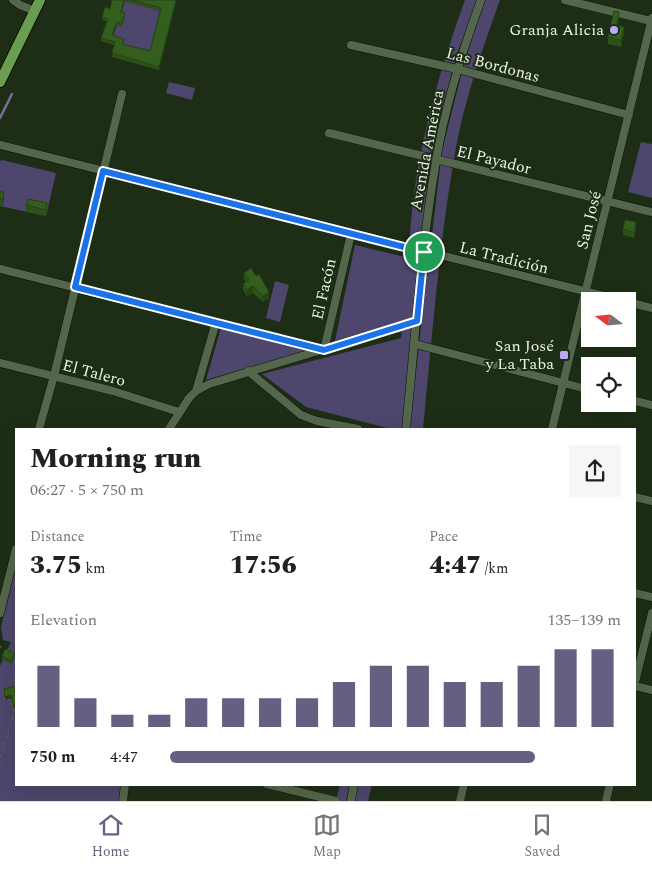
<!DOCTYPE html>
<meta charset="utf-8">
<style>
:root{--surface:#fff;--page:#f6f6f6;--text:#202124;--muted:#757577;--line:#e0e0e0;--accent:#655f82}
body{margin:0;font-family:Spectral,serif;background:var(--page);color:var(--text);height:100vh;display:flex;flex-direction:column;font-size:19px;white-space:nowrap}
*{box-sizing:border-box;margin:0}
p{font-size:16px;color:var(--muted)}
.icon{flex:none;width:28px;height:28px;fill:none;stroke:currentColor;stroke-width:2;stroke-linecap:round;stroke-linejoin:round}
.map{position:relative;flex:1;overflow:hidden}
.details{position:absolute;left:15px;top:428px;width:621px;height:358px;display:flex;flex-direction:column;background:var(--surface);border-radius:0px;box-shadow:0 5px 20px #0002}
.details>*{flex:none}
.needle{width:32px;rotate:286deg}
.buttons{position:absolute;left:581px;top:292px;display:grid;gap:10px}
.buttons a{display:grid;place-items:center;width:55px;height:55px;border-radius:0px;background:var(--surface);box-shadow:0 5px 20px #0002;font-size:25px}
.pin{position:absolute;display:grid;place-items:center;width:42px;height:42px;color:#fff;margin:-21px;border:2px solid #fff;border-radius:50%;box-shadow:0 1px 5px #0007}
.round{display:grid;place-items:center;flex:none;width:52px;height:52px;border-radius:0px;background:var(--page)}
.summary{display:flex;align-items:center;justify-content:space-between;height:85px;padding:0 15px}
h1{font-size:28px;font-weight:800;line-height:38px}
.stats{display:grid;grid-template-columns:repeat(3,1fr);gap:8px;height:85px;padding:5px 15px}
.stats div{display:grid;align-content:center}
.stats b{font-size:25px;font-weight:800}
.stats small{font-size:14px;font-weight:400}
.stats p{font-size:14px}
.chart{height:140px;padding:10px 15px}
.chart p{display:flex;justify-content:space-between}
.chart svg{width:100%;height:90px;margin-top:5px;stroke:var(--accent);stroke-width:6}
ul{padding:0 15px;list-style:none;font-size:16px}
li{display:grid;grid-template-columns:80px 60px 1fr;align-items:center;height:38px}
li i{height:12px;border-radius:6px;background:var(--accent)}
.tab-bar{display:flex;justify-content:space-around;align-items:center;height:70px;border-top:1px solid var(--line);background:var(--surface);font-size:14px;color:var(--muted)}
.tab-bar a{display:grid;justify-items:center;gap:2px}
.tab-bar .on{color:var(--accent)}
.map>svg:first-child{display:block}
</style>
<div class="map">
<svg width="652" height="801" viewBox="0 0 652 801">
<rect width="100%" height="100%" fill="#1e2e16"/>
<path fill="#4e466c" d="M465,0h13l-20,51 -19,69 -10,47 -26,262h-12l-85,-22 -44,-33 139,-36 2,-18 -68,21 20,-96 54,13c2,-89 26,-175 56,-258z
M485,0h15c-18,50 -36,101 -45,153 -16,91 -23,184 -32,276h-14l33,-278 23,-91z
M125,1l39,11 -11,40 -31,-5 -10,-8 5,-14 5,1 -1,-11z
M169,82l26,6 -3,12 -26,-7z
M641,142l11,2v54l-24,-6z
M2,160l54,13 -10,43 -46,-10v-45z
M275,281l14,4 -9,37 -14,-4z
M221,328l85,23 -100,29z
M16,567v217h105l-1,17h-120v-135l11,-24 -8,-2 -2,-13z
M340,784h10l-4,17h-10z
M358,784h14l-4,17h-13z"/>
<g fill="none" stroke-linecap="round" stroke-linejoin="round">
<path stroke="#796f98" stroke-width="2.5" d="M0,118l12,-24"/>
<g stroke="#071602" stroke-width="9">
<path id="minor" d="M13,0l7,5 15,6
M565,0l86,21
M351,45l106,24 172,46
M329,133l323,79
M0,145l624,156
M0,269l324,81
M628,302l24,6
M415,344l175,46
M324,350l27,-116
M0,363l113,28 66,21
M248,371l53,44 16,6 41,8
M196,391l13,-7 208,-63
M628,399l24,6
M39,429l15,-53 68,-282
M169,429l20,-31 7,-7 20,-69
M406,429c9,-90 15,-180 30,-268 9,-56 26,-109 45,-161
M552,429l100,-411
M635,497l17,4
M635,593l17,4
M0,613l16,-64
M635,682l17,-69
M635,686l17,4
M267,784l69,17
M123,801l2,-17
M351,801l3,-17
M460,801l4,-17
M606,801l4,-17"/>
</g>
<g stroke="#071602" stroke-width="12">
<path id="major" d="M0,82l40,-82"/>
</g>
<path stroke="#5d6b56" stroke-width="1" stroke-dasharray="2.5 4" stroke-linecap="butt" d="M0,646l4,5
M6,650l3,-1 7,4
M15,688l-2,-22 3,-8
M3,691l2,10 5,-2 5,14
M0,757l13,-40 3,-3"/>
<use href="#minor" stroke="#54664c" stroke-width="8"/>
<use href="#major" stroke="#6a9d51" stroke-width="10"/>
</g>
<path fill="#2d5119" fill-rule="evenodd" d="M112,0h64l-17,70 -47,-13 2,-12 -13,-4v-3l6,-17 -5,-1v-3l8,-8zM125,1l35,10 -10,40 -27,-7 1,-2 -11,-6 4,-11 5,2 3,-11 -3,-4z
M619,19l-1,6 6,9 -3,13 -13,-3v-7z
M0,191l4,7 -1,8h-3z
M26,205l21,5 -1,6 -20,-4z
M623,229h13l-2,9 -11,-3z
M244,273l25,26 -6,3 -10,-9 -6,3 -4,-6v-6l3,-2 -2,-3z
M2,656l13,1 -4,7 -9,-5z
M16,686v22l-2,1 -3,-11 -6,2 -1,-11z"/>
<path fill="#244214" d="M176,0v2l-17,68v-3z
M619,12v7l-2,13v-7z
M117,22v3l-5,14v-4z
M624,27v7l-3,13v-7z
M4,192v6l-1,8v-6z
M636,222v7l-2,9v-6z
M253,286v7l-6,3v-6z
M269,292v7l-6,3v-6z
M11,695v3l-6,2v-3z"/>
<path fill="#345e1d" stroke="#244214" d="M112,0h12l-3,12 4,1 -3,11 -5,-2 -5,13 12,4 -2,5 28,7 11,-43 -29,-8h44l-17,67 -47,-14 3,-11 -14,-4 7,-19 -6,-2 3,-10 5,2z
M614,11l5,1 -2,13 7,2 -3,13 -13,-3z
M0,191l4,1 -1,8 -3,-1z
M28,199l19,4 -1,7 -20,-5z
M625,220l11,2 -2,10 -11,-3z
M251,268l5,8 3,-2 10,18 -6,4 -10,-10 -6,4 -4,-6 6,-4 -5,-7z
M5,649l10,4 -4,8 -9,-5z
M16,686v19l-2,1 -3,-11 -6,2 -1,-8z"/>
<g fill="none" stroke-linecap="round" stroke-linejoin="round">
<g stroke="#fff" stroke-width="10">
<path id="route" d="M103,171l321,81 -7,69 -93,29 -249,-63z"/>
</g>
<use href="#route" stroke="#1a73e8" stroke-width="6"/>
</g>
<g fill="#baaaf6" stroke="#1e2e16" stroke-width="2">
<circle cx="614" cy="30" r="5"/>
<rect x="559" y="350" width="10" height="10" rx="2.5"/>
</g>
<g text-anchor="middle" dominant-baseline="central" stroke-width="4" stroke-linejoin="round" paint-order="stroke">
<g font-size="16" fill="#e9f3e4" stroke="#1e2e16" text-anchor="end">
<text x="604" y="30">Granja Alicia</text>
<text x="554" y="346">San José<tspan x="554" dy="18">y La Taba</tspan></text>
</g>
<g font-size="16" fill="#e9f3e4" stroke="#1e2e16">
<text transform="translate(493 65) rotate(15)">Las Bordonas</text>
<text transform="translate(427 150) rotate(-79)">Avenida América</text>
<text transform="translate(494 160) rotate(14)">El Payador</text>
<text transform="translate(589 220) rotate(-76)">San José</text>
<text transform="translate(504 258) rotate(14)">La Tradición</text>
<text transform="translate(324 289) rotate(-77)">El Facón</text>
<text transform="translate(94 373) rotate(15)">El Talero</text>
</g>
</g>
</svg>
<div class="buttons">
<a><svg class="needle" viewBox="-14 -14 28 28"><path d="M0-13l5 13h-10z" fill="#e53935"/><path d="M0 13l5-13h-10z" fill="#757577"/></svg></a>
<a><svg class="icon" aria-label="locate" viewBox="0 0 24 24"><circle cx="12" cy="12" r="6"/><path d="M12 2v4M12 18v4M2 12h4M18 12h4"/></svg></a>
</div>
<div class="pin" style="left:424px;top:252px;background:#1e9e55"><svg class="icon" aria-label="arrive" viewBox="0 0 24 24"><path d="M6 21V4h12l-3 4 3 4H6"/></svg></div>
<section class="details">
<div class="summary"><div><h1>Morning run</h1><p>06:27 · 5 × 750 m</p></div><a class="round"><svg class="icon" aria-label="share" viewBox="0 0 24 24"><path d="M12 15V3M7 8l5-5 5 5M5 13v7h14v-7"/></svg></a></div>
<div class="stats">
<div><p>Distance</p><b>3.75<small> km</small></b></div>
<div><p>Time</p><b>17:56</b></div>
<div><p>Pace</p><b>4:47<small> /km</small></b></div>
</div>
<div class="chart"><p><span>Elevation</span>135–139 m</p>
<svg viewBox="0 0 160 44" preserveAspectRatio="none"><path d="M5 44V14M15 44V30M25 44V38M35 44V38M45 44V30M55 44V30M65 44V30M75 44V30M85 44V22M95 44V14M105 44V14M115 44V22M125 44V22M135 44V14M145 44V6M155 44V6"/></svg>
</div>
<ul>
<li><b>750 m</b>4:47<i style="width:81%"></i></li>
</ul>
</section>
</div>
<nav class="tab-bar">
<a class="on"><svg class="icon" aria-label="home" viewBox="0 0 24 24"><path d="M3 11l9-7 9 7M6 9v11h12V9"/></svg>Home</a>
<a><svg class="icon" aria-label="map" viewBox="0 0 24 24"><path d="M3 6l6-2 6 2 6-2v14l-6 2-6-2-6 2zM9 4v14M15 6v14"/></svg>Map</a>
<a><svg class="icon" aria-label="saved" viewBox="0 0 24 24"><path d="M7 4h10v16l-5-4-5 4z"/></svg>Saved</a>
</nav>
